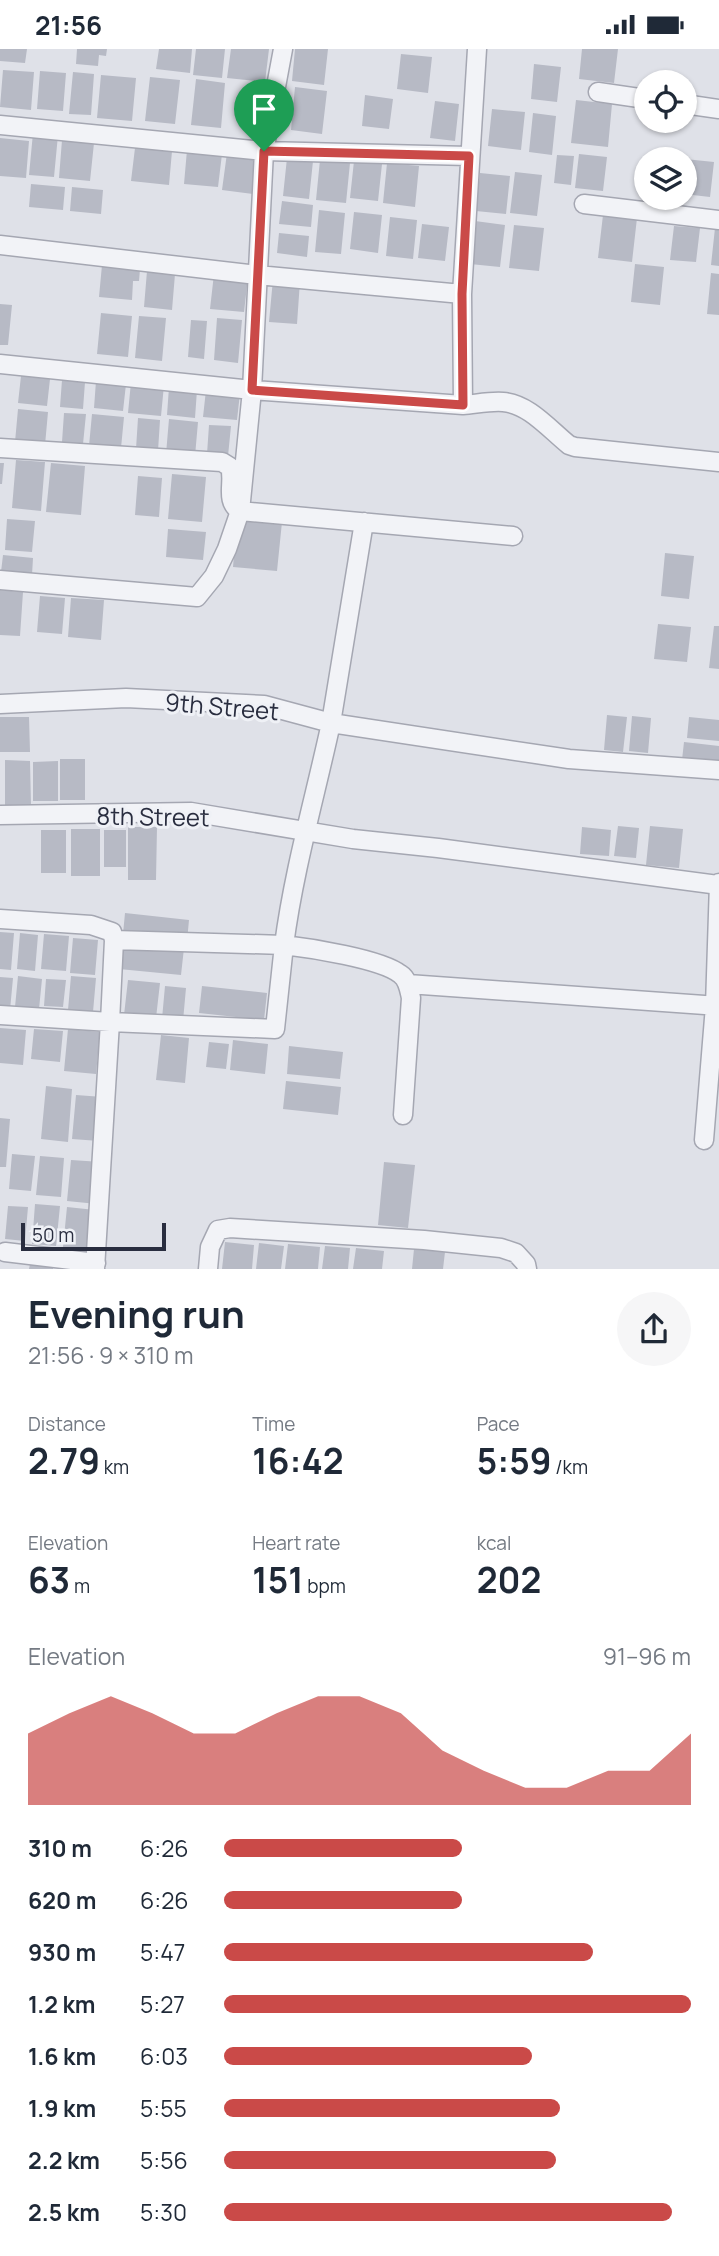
<!DOCTYPE html>
<meta charset="utf-8">
<style>
:root{--surface:#fff;--page:#f6f6f7;--text:#1f2937;--muted:#747a83;--accent:#ca4a48}
body{margin:0;font-family:Manrope,sans-serif;background:var(--page);color:var(--text);height:100vh;display:flex;flex-direction:column;font-size:26px;white-space:nowrap}
*{box-sizing:border-box;margin:0}
p{font-size:23px;color:var(--muted)}
.icon{flex:none;width:38px;height:38px;fill:none;stroke:currentColor;stroke-width:2;stroke-linecap:round;stroke-linejoin:round}
.map{position:relative;height:1220px;overflow:hidden}
.details{display:flex;flex-direction:column;background:var(--surface);flex:1}
.details>*{flex:none}
.fabs{position:absolute;left:634px;top:21px;display:grid;gap:14px}
.fabs a{display:grid;place-items:center;width:63px;height:63px;border-radius:50%;background:var(--surface);box-shadow:0 2px 5px #0004;font-size:35px}
.scale{position:absolute;left:21px;bottom:18px;width:145px;box-sizing:border-box;padding-left:7px;border:4px solid #292d3f;border-top:0;font-size:19px;line-height:24px;white-space:nowrap;color:#292d3f;-webkit-text-stroke:5px #eff1f6;paint-order:stroke}
.pin{position:absolute;display:grid;place-items:center;width:60px;height:60px;color:#fff;margin:-72px -30px;border-radius:50% 50% 50% 0;rotate:-45deg;box-shadow:0 0 7px #0007}
.pin .icon{rotate:45deg}
.round{display:grid;place-items:center;flex:none;width:74px;height:74px;border-radius:37px;background:var(--page)}
.summary{display:flex;align-items:center;justify-content:space-between;height:119px;padding:0 28px}
h1{font-size:38px;font-weight:700;line-height:52px}
.figures{display:grid;grid-template-columns:repeat(3,1fr);gap:10px;height:119px;padding:7px 28px}
.figures div{display:grid;align-content:center}
.figures b{font-size:35px;font-weight:700}
.figures small{font-size:19px;font-weight:400}
.figures p{font-size:19px}
.chart{height:196px;padding:14px 28px}
.chart p{display:flex;justify-content:space-between}
.chart svg{width:100%;height:126px;margin-top:7px;fill:var(--accent);opacity:.7}
ul{padding:0 28px;list-style:none;font-size:23px}
li{display:grid;grid-template-columns:112px 84px 1fr;align-items:center;height:52px}
li i{height:18px;border-radius:9px;background:var(--accent)}
.status{display:flex;justify-content:space-between;align-items:center;height:49px;padding:0 35px;background:var(--surface);direction:ltr}
.status svg{height:19px;fill:currentColor}
.map>svg:first-child{display:block}
</style>
<div class="status"><b>21:56</b><svg viewBox="0 0 49 12"><path d="M0 12V9h3v3zM5 12V6h3v6zM10 12V3h3v9zM15 12V0h3v12zM26 1h20v11H26zM47 4h2v5h-2z"/></svg></div>
<div class="map">
<svg width="719" height="1220" viewBox="0 0 719 1220">
<rect width="100%" height="100%" fill="#dfe1e8"/>
<path fill="#b7bac5" d="M0,0h27l-2,14 -25,-2z
M77,0h30l-1,7 -7,-1 -1,11 -22,-2z
M159,0h33l-2,24 -34,-4z
M196,0h29l-3,29 -29,-3z
M231,0h38l-4,33 -38,-4z
M295,0h33l-4,36 -32,-4z
M582,0h36l-4,34 -35,-4z
M401,5l31,3 -4,36 -31,-4z
M534,15l27,3 -4,35 -26,-3z
M3,21l31,2 -3,38 -31,-3z
M40,22l26,2 -3,38 -26,-2z
M73,23l21,2 -3,41 -22,-1z
M101,26l35,3 -4,43 -35,-3z
M150,28l30,3 -5,44 -30,-3z
M196,30l29,4 -4,45 -30,-3z
M295,38l32,4 -5,43 -31,-4z
M365,46l28,4 -4,30 -27,-3z
M576,51l36,4 -4,43 -37,-4z
M435,52l24,3 -4,37 -25,-3z
M492,60l33,3 -4,38 -33,-4z
M533,64l23,3 -4,39 -23,-3z
M33,84l25,2 -4,42 -25,-2z
M0,89l29,3 -3,37 -26,-2z
M62,91l32,3 -4,38 -31,-3z
M135,99l37,3 -3,34 -38,-4z
M187,101l35,4 -4,33 -34,-3z
M227,104l30,3 -4,38 -31,-4z
M579,105l28,3 -4,34 -28,-3z
M557,106l17,1 -3,29 -17,-2z
M287,109l26,3 -4,38 -26,-3z
M685,110l29,3 -4,35 -26,-3z
M320,111l30,3 -4,40 -30,-3z
M354,112l28,3 -4,37 -28,-3z
M387,114l32,3 -4,41 -32,-4z
M515,123l27,3 -5,41 -27,-3z
M480,124l30,3 -4,38 -30,-3z
M31,135l34,3 -2,23 -34,-3z
M72,138l31,3 -2,24 -31,-3z
M282,152l31,4 -2,22 -32,-3z
M319,161l26,3 -4,41 -26,-2z
M354,163l28,3 -4,38 -28,-4z
M603,166l34,3 -5,44 -34,-4z
M390,168l27,3 -4,39 -27,-3z
M475,172l30,4 -5,42 -30,-3z
M422,175l27,3 -4,34 -27,-3z
M514,176l30,3 -5,43 -30,-3z
M674,177l26,2 -4,34 -26,-2z
M715,179l4,1v37l-8,-1z
M279,184l30,3 -2,21 -30,-4z
M635,215l29,3 -4,38 -29,-3z
M102,216l38,4 -1,12h-6l-1,19 -33,-3z
M147,222l28,3 -3,36 -28,-3z
M711,224l8,1v41l-12,-1z
M214,225l34,3 -4,35 -34,-3z
M273,230l27,2 -3,43 -28,-2z
M0,255l12,1 -4,40h-8z
M101,264l31,3 -4,41 -31,-3z
M139,267l27,2 -4,43 -27,-3z
M217,269l25,2 -4,43 -24,-3z
M191,271l16,1 -3,38 -16,-2z
M21,327l29,3 -3,27 -29,-3z
M62,331l23,2 -2,27 -23,-2z
M96,332l30,3 -3,27 -29,-3z
M131,333l33,3 -3,31 -33,-3z
M169,338l28,3 -2,28 -28,-3z
M206,341l34,3 -3,27 -34,-3z
M18,360l30,3 -3,33 -30,-3z
M64,364l22,1 -3,30 -21,-2z
M92,365l32,3 -3,31 -32,-2z
M138,369l22,2 -2,31 -22,-2z
M169,370l29,3 -3,34 -29,-2z
M209,376l22,1 -3,30 -21,-2z
M16,411l29,2 -4,49 -29,-3z
M0,414h4l-2,21h-2z
M51,414l34,3 -4,49 -35,-3z
M172,425l34,3 -4,45 -34,-3z
M138,427l24,2 -3,39 -24,-2z
M237,469l45,4 -5,49 -44,-4z
M7,470l28,2 -3,31 -27,-2z
M168,480l38,3 -3,28 -37,-3z
M665,504l29,3 -5,43 -28,-3z
M3,506l30,3 -1,17 -31,-3z
M0,541l23,2 -3,44 -20,-1z
M40,547l25,2 -3,36 -25,-2z
M71,549l33,2 -3,40 -33,-3z
M658,575l33,3 -4,35 -33,-3z
M714,577h5v43l-10,-1z
M607,666l20,2 -4,35 -19,-2z
M632,667l19,2 -3,35 -19,-2z
M0,668h29l1,35h-30z
M689,668l30,3v21l-32,-3z
M684,693l35,4v18l-37,-4z
M60,710h25v41h-25z
M5,711l25,1 1,44h-26z
M58,712v40h-25v-39z
M618,777l21,2 -3,30 -22,-2z
M650,777l33,3 -4,39 -33,-3z
M128,778h29l-1,53h-28z
M582,778l29,3 -2,26 -29,-2z
M71,780h29v47h-29z
M41,781h25v43h-25z
M104,781h22v37h-22z
M125,864l64,7 -2,21 -64,-7z
M0,883l14,1 -3,37 -11,-1z
M20,884l18,2 -3,36 -18,-2z
M44,885l25,2 -3,35 -25,-2z
M73,889l25,2 -3,35 -25,-2z
M122,893l62,6 -3,27 -62,-6z
M18,927l24,3 -3,30 -24,-2z
M71,927l25,2 -3,34 -25,-2z
M0,928l13,1 -3,32h-10z
M46,930l20,1 -3,27 -19,-1z
M128,931l32,3 -4,35 -32,-3z
M165,937l21,2 -3,33 -21,-2z
M202,937l65,7 -3,27 -65,-7z
M0,979l26,2 -3,35 -23,-2z
M34,980l29,2 -3,31 -29,-3z
M68,980l32,3 -4,42 -32,-3z
M161,986l28,3 -4,45 -29,-3z
M233,991l35,4 -3,30 -35,-4z
M209,993l20,2 -3,25 -20,-2z
M289,997l54,6 -3,27 -53,-5z
M286,1032l55,6 -3,28 -55,-6z
M46,1037l26,3 -4,53 -27,-3z
M76,1046l27,2 -4,44 -27,-2z
M0,1069l10,1 -4,48h-6z
M12,1105l23,2 -4,35 -22,-2z
M40,1107l24,2 -3,39 -25,-2z
M71,1111l30,2 -4,42 -30,-3z
M384,1113l31,3 -7,63 -30,-3z
M35,1155l25,2 -4,40 -24,-2z
M8,1157l20,1 -3,34 -20,-2z
M67,1158l28,3 -4,40 -28,-3z
M225,1193l29,3 -2,24h-30z
M259,1194l25,3 -3,23h-25z
M288,1195l32,3 -2,22h-33z
M325,1197l25,2 -2,21h-26z
M356,1199l28,3 -2,18h-29z
M414,1200l31,3 -2,17h-31z
M30,1215l23,2v3h-24z"/>
<g fill="none" stroke-linecap="round" stroke-linejoin="round">
<g stroke="#a5a7b2" stroke-width="21">
<path id="minor" d="M598,43l48,7
M684,55l35,5
M0,76l264,26 205,5
M584,155l135,16
M0,196l257,30 205,19
M0,315l252,26 211,15 -1,-111 15,-245
M463,356c13,-1 27,-4 40,-3 26,2 46,27 66,43l6,2 144,15
M0,399l222,14 8,5c5,15 -6,34 10,44l273,25
M364,473l-33,201 238,36 150,11
M0,531l197,17 17,-21 13,-27 13,-38 12,-121 12,-239 19,-102
M0,655l126,-6 138,7 67,18c-16,74 -37,146 -47,222l-170,-5
M0,766l191,-3 162,27 85,9 281,37
M0,870l91,6 21,7 2,8 -4,82 165,7 9,-84c26,3 97,14 116,29 8,5 9,15 11,24l-8,117
M408,935l311,22
M0,966l110,7 -15,247
M704,1091l11,-134 4,-123
M5,1203l91,11
M208,1220l2,-22 8,-17 12,-2 194,12 77,8 15,5 10,11 1,5"/>
</g>
<use href="#minor" stroke="#f2f3f7" stroke-width="18"/>
</g>
<g fill="none" stroke-linecap="round" stroke-linejoin="round">
<g stroke="#fff" stroke-width="14">
<path id="route" d="M264,102l205,5 -7,138 1,111 -211,-15z"/>
</g>
<use href="#route" stroke="#ca4a48" stroke-width="9"/>
</g>
<g text-anchor="middle" dominant-baseline="central" stroke-width="6" stroke-linejoin="round" paint-order="stroke">
<g font-size="24" fill="#292d3f" stroke="#eff1f6">
<text transform="translate(222 657) rotate(5)">9th Street</text>
<text transform="translate(153 767) rotate(1)">8th Street</text>
</g>
</g>
</svg>
<div class="fabs">
<a><svg class="icon" aria-label="locate" viewBox="0 0 24 24"><circle cx="12" cy="12" r="6"/><path d="M12 2v4M12 18v4M2 12h4M18 12h4"/></svg></a>
<a><svg class="icon" aria-label="layers" viewBox="0 0 24 24"><path d="M12 4l9 5-9 5-9-5zM3 14l9 5 9-5"/></svg></a>
</div>
<div class="scale">50 m</div>
<div class="pin" style="left:264px;top:102px;background:#1e9e55"><svg class="icon" aria-label="arrive" viewBox="0 0 24 24"><path d="M6 21V4h12l-3 4 3 4H6"/></svg></div>
</div>
<section class="details">
<div class="summary"><div><h1>Evening run</h1><p>21:56 · 9 × 310 m</p></div><a class="round"><svg class="icon" aria-label="share" viewBox="0 0 24 24"><path d="M12 15V3M7 8l5-5 5 5M5 13v7h14v-7"/></svg></a></div>
<div class="figures">
<div><p>Distance</p><b>2.79<small> km</small></b></div>
<div><p>Time</p><b>16:42</b></div>
<div><p>Pace</p><b>5:59<small> /km</small></b></div>
</div>
<div class="figures">
<div><p>Elevation</p><b>63<small> m</small></b></div>
<div><p>Heart rate</p><b>151<small> bpm</small></b></div>
<div><p>kcal</p><b>202</b></div>
</div>
<div class="chart"><p><span>Elevation</span>91–96 m</p>
<svg viewBox="0 0 160 44" preserveAspectRatio="none"><path d="M0 44V19L10 12L20 6L30 12L40 19L50 19L60 12L70 6L80 6L90 12L100 25L110 32L120 38L130 38L140 32L150 32L160 19V44z"/></svg>
</div>
<ul>
<li><b>310 m</b>6:26<i style="width:51%"></i></li>
<li><b>620 m</b>6:26<i style="width:51%"></i></li>
<li><b>930 m</b>5:47<i style="width:79%"></i></li>
<li><b>1.2 km</b>5:27<i style="width:100%"></i></li>
<li><b>1.6 km</b>6:03<i style="width:66%"></i></li>
<li><b>1.9 km</b>5:55<i style="width:72%"></i></li>
<li><b>2.2 km</b>5:56<i style="width:71%"></i></li>
<li><b>2.5 km</b>5:30<i style="width:96%"></i></li>
</ul>
</section>
